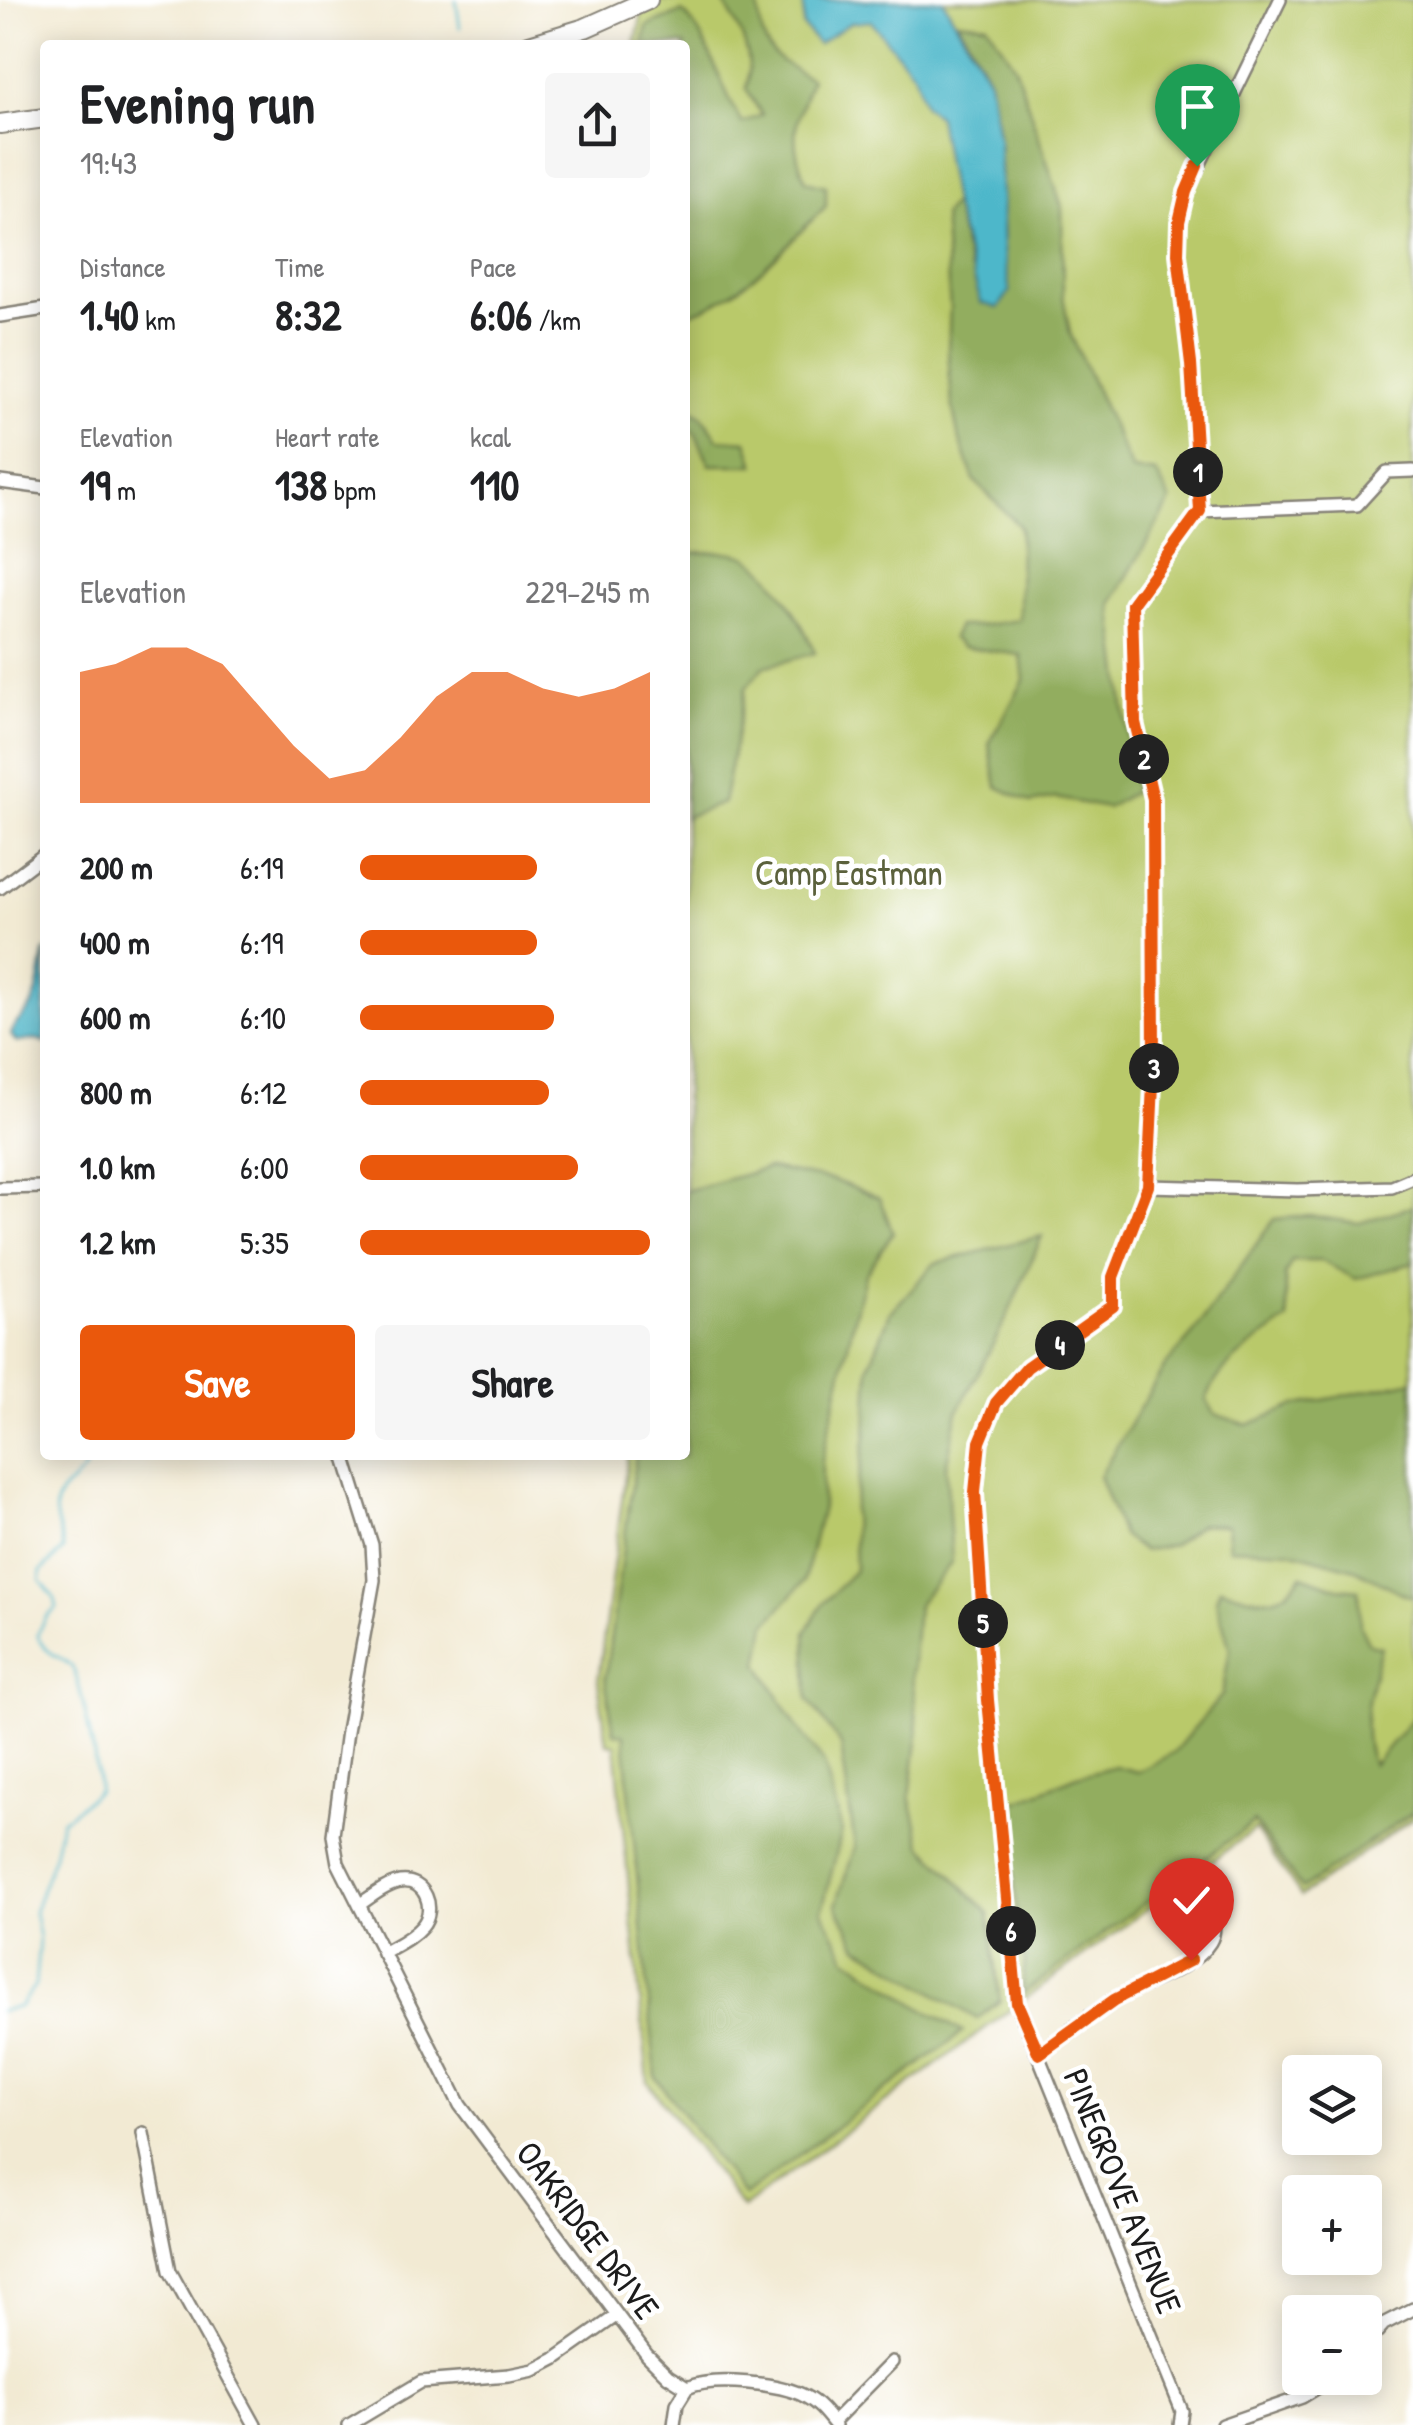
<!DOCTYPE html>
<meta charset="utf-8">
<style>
:root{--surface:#fff;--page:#f6f6f6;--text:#202124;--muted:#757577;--accent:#ea580c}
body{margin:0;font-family:"Patrick Hand",sans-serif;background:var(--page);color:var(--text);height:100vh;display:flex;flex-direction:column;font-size:38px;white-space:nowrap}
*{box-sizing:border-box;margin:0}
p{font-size:32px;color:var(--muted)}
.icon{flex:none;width:55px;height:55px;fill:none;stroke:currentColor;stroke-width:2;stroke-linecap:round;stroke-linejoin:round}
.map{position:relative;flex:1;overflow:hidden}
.panel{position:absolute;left:40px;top:40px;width:650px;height:1420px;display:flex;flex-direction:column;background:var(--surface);border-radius:10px;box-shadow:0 5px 25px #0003}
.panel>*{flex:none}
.controls{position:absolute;left:1282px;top:2055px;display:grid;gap:20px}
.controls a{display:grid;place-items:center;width:100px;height:100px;border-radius:10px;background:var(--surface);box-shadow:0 5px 25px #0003;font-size:50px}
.pin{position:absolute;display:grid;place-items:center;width:85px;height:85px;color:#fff;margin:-102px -42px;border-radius:50% 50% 50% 0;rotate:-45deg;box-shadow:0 0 10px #0007}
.pin .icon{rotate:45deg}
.km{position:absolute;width:50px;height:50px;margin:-25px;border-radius:50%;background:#222;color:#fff;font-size:28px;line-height:50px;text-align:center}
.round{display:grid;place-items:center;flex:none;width:105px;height:105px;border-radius:10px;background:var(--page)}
.head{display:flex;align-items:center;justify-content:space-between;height:170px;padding:0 40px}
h1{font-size:55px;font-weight:700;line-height:75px}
.metrics{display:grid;grid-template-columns:repeat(3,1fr);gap:15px;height:170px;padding:10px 40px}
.metrics div{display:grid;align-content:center}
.metrics b{font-size:42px;font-weight:700}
.metrics small{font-size:28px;font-weight:400}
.metrics p{font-size:28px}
.chart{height:280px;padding:20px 40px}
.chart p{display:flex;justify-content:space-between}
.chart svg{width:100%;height:180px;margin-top:10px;fill:var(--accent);opacity:.7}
.action{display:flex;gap:20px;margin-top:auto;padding:20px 40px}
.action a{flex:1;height:115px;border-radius:10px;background:var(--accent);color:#fff;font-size:40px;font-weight:700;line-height:115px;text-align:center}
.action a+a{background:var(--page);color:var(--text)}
ul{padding:0 40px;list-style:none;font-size:32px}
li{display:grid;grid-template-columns:160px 120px 1fr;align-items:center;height:75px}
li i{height:25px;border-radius:12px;background:var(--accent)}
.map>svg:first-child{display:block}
</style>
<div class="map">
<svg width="1413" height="2425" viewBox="0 0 1413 2425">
<rect width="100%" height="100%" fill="#fff"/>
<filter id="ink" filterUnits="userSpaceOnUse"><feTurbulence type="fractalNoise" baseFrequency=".01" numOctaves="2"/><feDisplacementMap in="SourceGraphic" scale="20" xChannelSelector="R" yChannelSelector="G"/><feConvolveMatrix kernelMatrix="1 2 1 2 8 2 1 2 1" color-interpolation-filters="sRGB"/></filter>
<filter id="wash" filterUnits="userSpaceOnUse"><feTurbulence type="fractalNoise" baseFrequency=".0048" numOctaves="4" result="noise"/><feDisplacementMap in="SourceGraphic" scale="40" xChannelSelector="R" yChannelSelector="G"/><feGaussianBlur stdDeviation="2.25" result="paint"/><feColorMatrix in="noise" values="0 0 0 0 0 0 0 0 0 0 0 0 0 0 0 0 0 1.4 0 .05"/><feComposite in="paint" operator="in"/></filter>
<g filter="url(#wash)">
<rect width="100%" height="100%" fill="#f2ead3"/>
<path fill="#b9c96b" stroke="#6a7244" stroke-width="2.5" d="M645,0h768v1818l-112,78 -46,-67 -513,379 -94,-126 -33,-338 -8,-1 -9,-62 30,-226h57v-1410h-50z"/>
<path fill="#92ad5f" stroke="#57643e" stroke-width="2.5" d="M758,0c3,51 10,54 53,79 -15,43 -24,59 -5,102l20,5v20c-43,42 -82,92 -141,109v-270h-42l4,-19 35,-14c24,18 42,83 60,111l20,-8 -16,-26c10,-30 -7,-64 -24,-88z
M958,21l29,3 28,42 47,141 1,89 7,37 62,137 24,3 15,28 -60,103 24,187 -28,17 -51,-10 -25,5 -34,-16 -8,-43 35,-64 -3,-25 -58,-8 -11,-9 6,-12h21l40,-6 1,-93 -46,-47 -16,-45 -6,-31 -4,-53 2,-43 -7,-93 10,-12 17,66 33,-19 -4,-108 -10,-63z
M685,406l17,10 16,23 29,2 8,24h-45l-15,-32 -10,-6z
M685,553c17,0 48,-4 62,4 27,15 57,69 68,96l-52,14 -17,21 -23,115 -35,13 -3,5z
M768,1168l65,12 46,18 14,34 -28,43 -13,52 -30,134v46l-18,74 -38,43 -7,40 36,60 29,39 18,68 -20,79 24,47 75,51 42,24 -219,164 -88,-118 -32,-343 -10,-2 -9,-54 31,-224h49v-264z
M1413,1206v57l-57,16 -34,-18h-30l-7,14 3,45c-32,23 -68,42 -82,80l8,14 34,11 46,-19 119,-25v215l-7,-1 -51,-26 -65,-18 -61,-3 -2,-23 -26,-1 -28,21 -30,6 -21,-16 -23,-59 66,-110 29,-33 80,-114 36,-3 49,7z
M1042,1236l-37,85 -47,90 -12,56 6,95 -35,43 -5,70 6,58 -8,63 12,49 67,68 11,88 -23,18 -119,-73 -22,-41 19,-58 -14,-102 -33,-46 -2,-67 16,-27 33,-35 -2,-59 13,-76 3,-68 21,-54 45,-50z
M1302,1575l36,13 21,2 1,36 9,18 12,3c-10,37 -24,82 -8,118l40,-48v95l-111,77 -48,-67 -233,173 4,-34 -7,-32 -11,-124 70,-29 38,-10 23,6 36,-20 48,-57 8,-46 -14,-49 4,-12c35,11 58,22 82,-13z"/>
<path fill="#4db7ca" stroke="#346a73" stroke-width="2.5" d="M804,0h139l46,79 10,63 4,108 7,41 -12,17 -17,-5 -28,-100 -15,-86 -14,-12 -9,-30 -44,-54 -21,2 -32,21 -15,-18z
M45,949v93l-9,-3 -20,3 -5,-7c4,-14 11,-16 19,-27 10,-16 11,-40 15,-59z"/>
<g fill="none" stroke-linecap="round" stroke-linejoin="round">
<path stroke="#4db7ca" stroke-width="2.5" d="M456,0l4,28
M0,2011l19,-4 16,-22 4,-46 -5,-27 20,-57 7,-34 37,-30c2,-12 -19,-118 -27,-125 -15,-14 -23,-8 -34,-31l9,-17 11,-10 -2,-9 -15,-19 1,-9 22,-21c0,-16 -12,-34 -6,-49 6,-19 32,-22 31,-46"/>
</g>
</g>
<g filter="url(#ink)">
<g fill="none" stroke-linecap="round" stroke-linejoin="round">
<g stroke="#878378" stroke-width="16">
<path id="street" d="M0,316l45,-7
M0,482l45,6
M1200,511l157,-6 30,-33 26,-1
M0,888l45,-34
M1148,1186l150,4 94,-3 21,-9
M0,1188l45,-1
M344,1455l28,90 2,35 -27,151 -14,104 5,28 122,242 187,250 21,21 19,12c25,-12 95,-5 119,9 12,6 21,18 29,28
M359,1905c12,-8 26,-20 41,-23 25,-4 37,27 22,44 -10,12 -26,19 -39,27
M1039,2054c25,-18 50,-39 77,-55 28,-17 76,-28 94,-57 9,-15 0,-30 -8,-44
M143,2133l27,138 85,154
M1365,2345l19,-21 29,-15
M833,2422l59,-60
M349,2425l72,-43 88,-7 25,-5 21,-11 61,-43
M674,2425l3,-21 10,-16
M1180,2425l2,-14 -165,-408 -29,-303 -8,-131 -5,-78 6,-49 15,-39 31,-36 86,-62v-28l35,-91 6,-122 -1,-265 -18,-77 -3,-118 68,-93 -9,-147 -13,-110 1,-32 7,-30 94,-192
M1222,2425l80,-28 31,-19"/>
</g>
<g stroke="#878378" stroke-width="22">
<path id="primary" d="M529,45l56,-17 63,-28
M0,124l45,-6"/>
</g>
<use href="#street" stroke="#fff" stroke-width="11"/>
<use href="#primary" stroke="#fff" stroke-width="18"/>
</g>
</g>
<g fill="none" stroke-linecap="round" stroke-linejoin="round" filter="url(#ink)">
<g stroke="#fff" stroke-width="20">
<path id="route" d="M1191,1960l-77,40 -75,54 -22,-51 -29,-303 -13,-208 5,-50 16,-39 31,-36 86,-61v-29l35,-91 6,-122 -1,-265 -18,-77 -3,-118 68,-93 -9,-147 -13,-110 1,-32 7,-30 11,-26"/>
</g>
<use href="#route" stroke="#ea580c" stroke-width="12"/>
</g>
<g text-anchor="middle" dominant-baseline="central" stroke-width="9" stroke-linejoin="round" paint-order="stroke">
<g font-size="35" fill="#5b613c" stroke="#fff">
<text x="849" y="872">Camp Eastman</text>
</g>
<g font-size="35" fill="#1c1c1c" stroke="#fff">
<text transform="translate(1123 2191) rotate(68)">PINEGROVE AVENUE</text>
<text transform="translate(588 2230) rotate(53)">OAKRIDGE DRIVE</text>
</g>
</g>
</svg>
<div class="controls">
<a><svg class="icon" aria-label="layers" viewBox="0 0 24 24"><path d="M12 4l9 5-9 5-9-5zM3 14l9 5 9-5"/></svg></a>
<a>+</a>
<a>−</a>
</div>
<div class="pin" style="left:1197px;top:166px;background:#1e9e55"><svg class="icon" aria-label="arrive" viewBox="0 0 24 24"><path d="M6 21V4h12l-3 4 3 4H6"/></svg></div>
<div class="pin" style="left:1191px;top:1960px;background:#d93025"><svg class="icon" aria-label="check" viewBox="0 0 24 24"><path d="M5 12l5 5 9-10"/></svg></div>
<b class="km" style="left:1198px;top:472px">1</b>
<b class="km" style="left:1144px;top:759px">2</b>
<b class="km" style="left:1154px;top:1068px">3</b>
<b class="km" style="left:1060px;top:1345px">4</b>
<b class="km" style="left:983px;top:1623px">5</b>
<b class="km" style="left:1011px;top:1931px">6</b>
<section class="panel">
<div class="head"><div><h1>Evening run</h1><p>19:43</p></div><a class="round"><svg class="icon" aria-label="share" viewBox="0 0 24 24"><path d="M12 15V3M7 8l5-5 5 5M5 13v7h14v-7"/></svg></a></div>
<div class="metrics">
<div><p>Distance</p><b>1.40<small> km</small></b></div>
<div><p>Time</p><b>8:32</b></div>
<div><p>Pace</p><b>6:06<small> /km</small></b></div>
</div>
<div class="metrics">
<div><p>Elevation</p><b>19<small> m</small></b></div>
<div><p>Heart rate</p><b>138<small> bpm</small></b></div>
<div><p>kcal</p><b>110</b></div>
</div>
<div class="chart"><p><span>Elevation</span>229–245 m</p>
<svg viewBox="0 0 160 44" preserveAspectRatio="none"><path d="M0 44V12L10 10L20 6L30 6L40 10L50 20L60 30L70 38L80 36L90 28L100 18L110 12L120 12L130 16L140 18L150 16L160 12V44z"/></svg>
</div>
<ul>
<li><b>200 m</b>6:19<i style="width:61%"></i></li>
<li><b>400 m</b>6:19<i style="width:61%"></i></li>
<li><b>600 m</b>6:10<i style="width:67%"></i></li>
<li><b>800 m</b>6:12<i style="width:65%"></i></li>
<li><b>1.0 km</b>6:00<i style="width:75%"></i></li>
<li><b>1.2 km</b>5:35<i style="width:100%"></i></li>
</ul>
<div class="action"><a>Save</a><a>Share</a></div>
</section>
</div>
